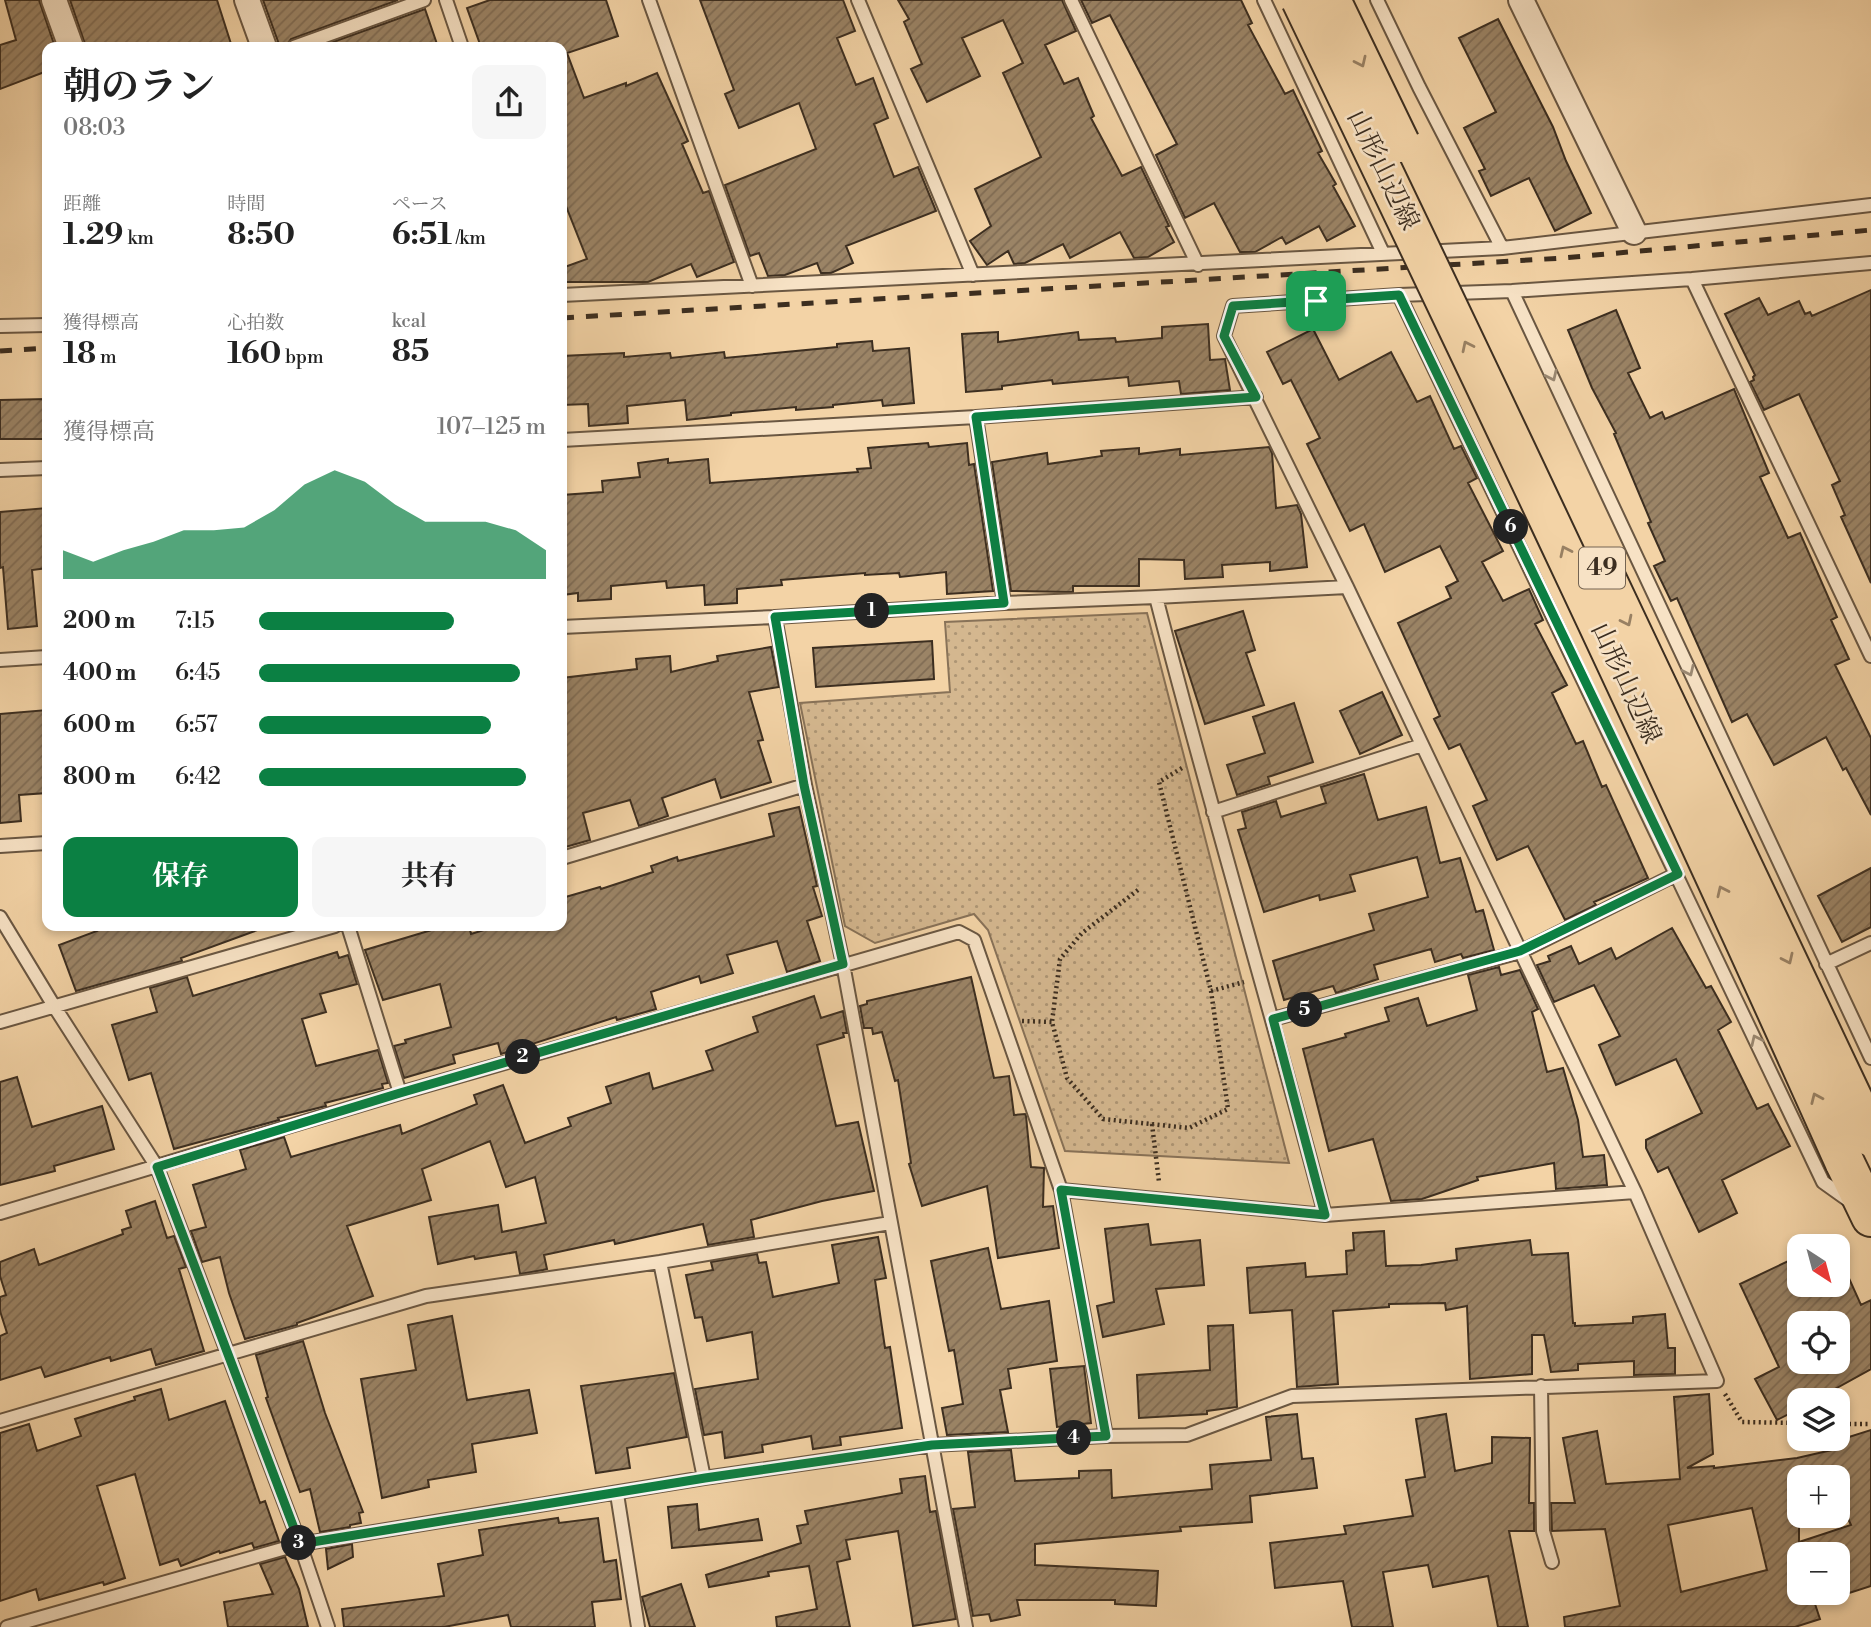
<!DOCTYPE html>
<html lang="ja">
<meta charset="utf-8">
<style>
:root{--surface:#fff;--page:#f6f6f6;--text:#222;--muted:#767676;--accent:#0b8043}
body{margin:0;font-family:"Libre Bodoni","Noto Serif JP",serif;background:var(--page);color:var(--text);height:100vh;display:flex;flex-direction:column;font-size:26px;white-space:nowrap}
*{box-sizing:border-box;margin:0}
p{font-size:23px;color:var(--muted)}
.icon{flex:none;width:38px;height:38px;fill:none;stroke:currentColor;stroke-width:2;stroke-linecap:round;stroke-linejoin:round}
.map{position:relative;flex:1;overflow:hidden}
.panel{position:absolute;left:42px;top:42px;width:525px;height:889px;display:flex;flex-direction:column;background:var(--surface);border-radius:14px;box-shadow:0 4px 10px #0003}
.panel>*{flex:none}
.needle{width:46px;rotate:144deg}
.fabs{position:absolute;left:1787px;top:1234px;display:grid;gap:14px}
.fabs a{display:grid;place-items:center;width:63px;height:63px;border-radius:14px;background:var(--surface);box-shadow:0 4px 10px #0003;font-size:35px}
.pin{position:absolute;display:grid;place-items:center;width:60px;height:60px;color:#fff;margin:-30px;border-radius:14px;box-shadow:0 4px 10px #0006}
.km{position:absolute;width:35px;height:35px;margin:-18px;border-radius:50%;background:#222;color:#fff;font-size:19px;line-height:35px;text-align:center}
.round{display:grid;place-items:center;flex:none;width:74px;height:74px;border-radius:14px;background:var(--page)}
.head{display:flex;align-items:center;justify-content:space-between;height:119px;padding:0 21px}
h1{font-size:38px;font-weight:700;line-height:52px}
.stats{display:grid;grid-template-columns:repeat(3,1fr);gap:10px;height:119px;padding:7px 21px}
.stats div{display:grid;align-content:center}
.stats b{font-size:30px;font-weight:700}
.stats small{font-size:19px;font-weight:400}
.stats p{font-size:19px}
.chart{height:196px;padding:14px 21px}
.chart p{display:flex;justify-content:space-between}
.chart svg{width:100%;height:126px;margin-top:7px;fill:var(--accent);opacity:.7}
.cta{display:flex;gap:14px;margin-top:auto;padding:14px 21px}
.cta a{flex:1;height:80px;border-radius:14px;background:var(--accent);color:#fff;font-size:28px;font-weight:700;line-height:80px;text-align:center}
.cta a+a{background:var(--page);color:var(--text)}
ul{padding:0 21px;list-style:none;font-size:23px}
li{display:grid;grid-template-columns:112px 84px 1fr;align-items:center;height:52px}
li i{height:18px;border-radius:9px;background:var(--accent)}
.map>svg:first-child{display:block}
</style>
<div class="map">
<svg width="1871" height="1627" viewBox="0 0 1871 1627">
<defs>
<pattern id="park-dots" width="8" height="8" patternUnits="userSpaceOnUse" patternTransform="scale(1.75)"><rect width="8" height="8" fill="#d4b78f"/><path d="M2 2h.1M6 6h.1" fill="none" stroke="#ad9574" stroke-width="1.8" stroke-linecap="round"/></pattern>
<pattern id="building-hatch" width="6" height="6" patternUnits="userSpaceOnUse" patternTransform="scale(1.75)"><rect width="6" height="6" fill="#9b8466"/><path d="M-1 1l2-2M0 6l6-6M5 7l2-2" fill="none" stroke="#806c54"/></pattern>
</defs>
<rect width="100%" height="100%" fill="#f3d3a6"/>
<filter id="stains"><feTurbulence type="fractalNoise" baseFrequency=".00286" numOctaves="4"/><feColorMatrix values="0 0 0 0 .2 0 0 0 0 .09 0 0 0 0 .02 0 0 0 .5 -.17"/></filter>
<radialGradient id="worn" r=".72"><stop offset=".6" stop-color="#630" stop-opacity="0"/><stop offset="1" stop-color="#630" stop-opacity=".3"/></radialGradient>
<path fill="url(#park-dots)" stroke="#887258" stroke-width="2" d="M1147,613l142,550 -224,-12 -77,-221 -14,-16 -99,29 -30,-17 -45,-223 150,-11 -5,-70z"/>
<path fill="url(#building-hatch)" stroke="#3c2e20" stroke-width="2" fill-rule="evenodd" d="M5,0h34l16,47h-8v24l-47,18v-44l16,-5z
M70,0h147l15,47h-146z
M263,0h135l-107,39 -6,8h-5z
M490,0h116l12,36 -51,17 17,45 42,-15v3l31,-13 31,68 -6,3 21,49 6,-2 25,71 -37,15 -6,-13 -43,18h-86v-14l25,-9 -25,-63v-149h-81l-14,-39z
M700,0h143l12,31 -18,7 19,47 17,-7 15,40 -14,6 20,53 24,-10 18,44 -90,35 7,17 -22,10h-10l-4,-10 -32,12 -17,1 -9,-23 -9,3 -25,-71 91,-36 -17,-46 -60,25 -14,-34 9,-4z
M898,0h164l14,31 -31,14 19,39 14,-6 16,38 -3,2 31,58 19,-9 28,59 -3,1 8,15 -26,15 -14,1 -14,-26 -50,26 -7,-14 -38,19 -11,1 -6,-13 -21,14 -17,-24 21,-15 -16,-37 66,-32 -38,-84 20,-10 -20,-43 -41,18 18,38 -53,26 -16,-33 11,-5 -18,-42 5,-3z
M1081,0h160l11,23 -4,2 37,69 8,-4 29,61 -4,2 18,31 -3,2 22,40 -28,15 -8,-15 -33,18 -4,-7 -27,15h-15l-26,-49 -29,15 -29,-63 21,-11 -67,-129 -18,8z
M425,9l13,38h-119z
M1498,19l55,108 13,34 25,52 -36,18 -26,-53 -38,18 -12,-25 6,-2 -21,-41 32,-16 -37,-74z
M1871,290v293l-30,-66 4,-2 -13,-30 8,-4 -41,-87 -35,16 -14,-28 4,-2 -1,-3 2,-2 -30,-61 34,-16 9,17 31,-14 6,13 5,-2 2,4z
M1616,310l24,58 -12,5 22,45 12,-6 3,7 69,-30 35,84 -9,4 28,61 12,-5 37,84 -6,3 18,39 -14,6 36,73v77l-25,-47 -3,2 -17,-33 -52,28 -27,-51 -15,8 -55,-124 -6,3 -17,-35 11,-5 -17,-38 3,-1 -37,-88 2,-1 -24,-45 -24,-58z
M1208,324l2,36 15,-1 5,31 -49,4 -2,-13 -50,5 -1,-9 -75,7 -1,-4 -50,6v3l-36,3 -4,-58 36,-2v10l80,-10 1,8 36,-2 1,4 46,-4v-11z
M1313,329l26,51 52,-28 26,50 13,-6 24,53 7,-3 16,32 -9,5 35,68 -21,11 21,39 26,-12 14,31 -8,4 32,61 -15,8 24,51 7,-3 19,46 4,-2 42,93 -54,24 2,3 -31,15 -37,-74 -31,14 -24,-54 14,-6 -27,-56 -11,5 -15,-30 6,-3 -42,-93 53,-25 -5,-11 12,-6 -18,-35 -55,26 -21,-48 -14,7 -43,-87 13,-6 -29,-58 -8,4 -16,-32z
M872,341l1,10 36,-3 5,55 -31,3 -1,-6 -49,5v2l-37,3v-3l-65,6v2l-44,5 -2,-20 -58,6 1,17 -39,3 -1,-22 -26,1v-49l62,-3v4l46,-4 1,5 53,-6 1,6 112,-11v-3z
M47,399v40h-47v-39z
M928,443l1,4 38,-4 2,22 5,-1 19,127 -46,3 -1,-22 -46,5 -1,-4 -34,2v-2l-84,7 1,5 -45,4v14l-32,2 -1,-20 -37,3 -1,-7 -55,5v13l-33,2v-8l-16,2v-50l4,-1 -4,-49 41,-3 -1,-11 38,-4 -2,-14 30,-4v4l40,-4 2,24 148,-11 -1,-3 14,-1 -3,-20z
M1269,447l3,6 4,55 21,-3 4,9 6,53 -37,4v-9l-48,3 1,12 -38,2 -1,-19 -45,-1v27h-66v6h-3l-59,-1 -19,-129 55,-9 1,11 54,-8 -1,-5 38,-3v6l41,-5v6z
M47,508v60l-15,2 5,56 -29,3 -5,-62 -3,1v-56z
M1243,611l12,39 -9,3 18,52 -59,19 -30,-93z
M932,641l2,38 -118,8 -3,-39z
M771,647l8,40 -30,5 14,48 -5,1 13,41 -50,16 -6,-19 -53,19 6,18 -29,10 -9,-26 -47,13 7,27 -28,8v-170l75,-9 -1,-10 34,-3 1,16 47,-11 -1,-5z
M1382,692l20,43 -42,19 -20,-43z
M1294,703l19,59 -45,15 2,7 -33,11 -10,-30 38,-12 -12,-36z
M47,710v83l-28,2 2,26 -21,2v-109z
M1364,774l14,46 48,-13 14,56 20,-5 16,54 7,-2 11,40 -31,8 -2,-4 -26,8 -4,-13 -57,16 4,14 -42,14 -3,-7 -49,14 -11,-39 101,-31 -5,-16 59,-17 -11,-40 -67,18 5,16 -35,9 -1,-5 -55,17 -26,-82 8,-2 -4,-16 34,-11 5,16 45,-14 -5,-16z
M799,807l18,79 -4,1 9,29 -15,5 13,40 -33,11 -10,-31 -50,14 6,18 -32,10 -2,-7 -48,16 5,17 -39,11 -1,-3 -115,37 -3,-11 -45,12 2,8 -51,15 -10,-32 12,-3 -1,-3 46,-13 -11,-43 -57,16 -18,-50 80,-24h24l2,8 26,-8h65v-28l38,-11 1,2 52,-17 -2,-6 26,-9 1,4 96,-25 -5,-22z
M1871,868v59l-29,15 -24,-46z
M95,926h168v2l-82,30 1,3 -106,30 -17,-46 38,-14z
M1672,928l34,60 5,-2 20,36 -13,8 39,79 11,-5 22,42 -68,34 15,33 -38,19 -31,-65 -10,5 -12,-24v-8l56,-27 -26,-54 -60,26 -17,-40 21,-9 -26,-51 -40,17 -17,-37 13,-4 -2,-5 23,-10 8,18 32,-16 5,11z
M337,952l2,6 9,-3 9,29 -37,10 6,18 -24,7 14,47 62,-16 10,33 -6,1 1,4 -58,15 1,3 -48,12 1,2 -105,29 -23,-76 -22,7 -17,-55 45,-13 -7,-24 37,-11 6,19z
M1499,967l2,8 19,-5 18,39 -6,3 15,60 16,-4 15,52 5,37 21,-2 3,30 -51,4 -2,-26 -77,14 1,3 -56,19 -31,2 -18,-62 -44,12 -26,-102 43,-12 -1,-3 44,-13 -4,-13 33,-10 9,28 50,-16 -9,-35z
M971,977l23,101 15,-2 5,39 11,-1 1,2 5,51 13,1 -1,39 10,-1 6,42 -61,10 -11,-72 -65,20 -13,-42 2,-1 -13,-83 -3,1 -13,-49 -9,2 -1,-6h-8l-4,-22 7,-2v-3z
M814,996l7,22 22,-7 4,22h-4l1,4 -27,8 19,81 22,-4 16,69 -52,10 -71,19 3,17 -46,8 -5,-21 -88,20 -1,-4 -70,15 3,14 -4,1 -23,4 -4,-22 -41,7 -1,-3 -36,8 -9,-47 69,-12 4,27 44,-9 -11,-46 -29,10 -16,-46 -68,28 9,31 -84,26 26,70 -76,27v2l-52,14 -16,-46 -9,-36 -18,5 -11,-31 15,-4 -13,-42 53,-16 -6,-19 44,-13 7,20 109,-32 2,9 75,-30 -3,-9 29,-10 22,58 46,-17 -3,-8 43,-15 -5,-16 43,-14 4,16 60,-19 -7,-19 52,-19 -5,-15z
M17,1077l15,50 70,-21 12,43 -60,17 1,5 -55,14v-103z
M155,1201l12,37 7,-2 12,31 -7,2 25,82 -48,14 -5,-16 -40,12 -1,-4 -65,20 -4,-10 -41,13v-44l7,-3 -7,-22v-14l6,-2 -6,-19v-14l34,-13 5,16 84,-31 -1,-4 9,-3 -5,-16z
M1148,1224l3,21 49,-5 4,45 -48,4 8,35 -61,13 -6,-31 17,-4 -9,-73z
M1384,1231l2,35 35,-1 36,-5 -1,-11 74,-9 2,15 36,-2 5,70h2v3l58,-3v-6l32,-3 3,34h7v26l-41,1v-14l-56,3v6l-27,2 -7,-37h-12v39l-62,5 -3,-73 -21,4 -1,-7 -56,1v3l-56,4 5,73 -41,3 -5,-77 -42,3 -3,-45 58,-5 1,14 41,-3 -1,-23 8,-1 -1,-17z
M878,1237l8,41 -11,2 10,68 5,-1 12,81 -62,9 1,8 -28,4 -2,-13 -49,9 1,7 -38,6 -3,-26 -18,3 -9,-46 63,-10 -6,-47 -45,9 -5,-24 -7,1 -9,-43 27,-5 -2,-8 46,-8 2,9 7,-1 7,35 66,-14 -7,-38z
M988,1248l13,61 48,-8 8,60 -49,8 3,19 -11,2 8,42 -61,3 -5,-27 21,-4 -9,-54 -5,1 -18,-90z
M1838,1254l23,51 10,-5v69l-56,31h-16v9l-22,11 -22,-41 24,-12 -39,-83 59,-28v28h39zM1799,1323h39v39h-39z
M452,1316l15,84 62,-10 8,43 -65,11 4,28 -48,8 1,7 -47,11 -21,-119 55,-9 -8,-45z
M1233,1325l4,82 -30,4v3l-68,4 -2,-43 73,-5 -2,-44z
M303,1341l22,72 38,99 -4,1 2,10 -11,2v2l-30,5 -10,-43 -10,3 -34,-94 2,-1 -12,-42z
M1084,1366l7,57 -34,4 -7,-58z
M674,1373l13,64 -60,11 3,20 -34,5 -15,-87z
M161,1389l8,31 56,-19 35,102 5,-2 14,40 -25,7 -2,-5 -32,10 -1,-2 -38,15 -3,-7 -18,6 -25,-91 -38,12 28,92 -21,7 -1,-3 -64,18 -3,-11 -36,12v-168l29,-9 8,27 44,-15 -6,-17 60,-19 -1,-3z
M1709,1394l4,60 -26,14 27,-2v2l83,-10 35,-8 -2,-7 41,-13v156l-56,18 5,15 -25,8h-230l-1,-10 56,-11 -15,-77 -53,2 -1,-28h24l-12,-65 34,-7 9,53 74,-5 -6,-82zM1799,1477h39l5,31 8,17 -52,17zM1752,1508l15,62 -86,22 -13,-67zM1799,1554h39v38h-39z
M1297,1414l5,45 11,-1 4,30 -67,8 2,26 -72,5 1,4 -146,13v21l123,6 -2,35 -41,-2v-4h-98l3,15 -29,6 -2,-7 -16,2 -20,-107 22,-2 -7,-55 43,-2 4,31 64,-3v-7l32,-1 1,28 100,-9 -2,-24 61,-5 -5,-43z
M1446,1414l9,57 37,-8v-26l38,1 -1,65h5v28h-25l19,96h-30l-10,-51 -55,11 -5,-22 -45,7 10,55h-41l-9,-46 -68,7 -5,-45 76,-9 -2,-8 69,-10 -7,-36 19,-3 -9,-58z
M925,1476l5,36 6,-1 20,108 -43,7 -15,-95 -52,9 4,19 -13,3 13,65h-73l-1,-10 41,-8 -8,-43 -41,6 1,4 -60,11 -3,-12 95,-32 -4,-17 11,-2 -3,-13 97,-18 -2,-14z
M697,1504l2,26 59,-11 4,21 -90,8 -4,-41z
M558,1518l1,5 39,-5 6,44 12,-2 5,39 -29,3 3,25h-84l-3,-12 -64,12h-100l-2,-18 102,-13 -6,-32 45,-9 -4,-25z
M352,1544l1,13 -25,12 -2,-20z
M285,1557l14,32 9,38h-80l-4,-25 49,-8 -13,-30z
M681,1584l14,43h-45l-8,-30z"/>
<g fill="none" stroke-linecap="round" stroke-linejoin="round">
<g stroke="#6a5742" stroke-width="16">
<path id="service" d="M446,0l16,47
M649,0l103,286
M858,0l115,275
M1071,0l127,265
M1264,0l119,253
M1377,0l42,87 83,161
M294,47l130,-47
M1692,279l179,377
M1512,291l359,767
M562,295l940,-47 369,-43
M1399,295l424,887 28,20
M0,326l47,-1
M976,417l28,186
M562,440l414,-23 280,-20
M0,470l47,-2
M1156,597c53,207 115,412 169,618
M775,617l30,168 38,179 123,663
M562,627l213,-10 229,-14 152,-6 191,-10
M0,660l47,-3
M1213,812l209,-67
M0,846l47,-3
M562,858l243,-73
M0,917l54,89 103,161 143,377 28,83
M348,926l52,167
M1826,964l45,-21
M1273,1019l247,-67 157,-78
M0,1022l335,-96
M1061,1190l264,25 310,-23
M0,1213l400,-120 559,-161 15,8 87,250 45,246
M660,1262l44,216
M1541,1386l2,145 9,31
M0,1421l426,-125 234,-34 230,-39
M617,1494l21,133
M7,1627l293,-83 404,-66 228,-33 174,-9 81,-1 105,-39 425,-15 -82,-189 -288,-605 -123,-251 9,-30 166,-11 113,-4 180,-12 179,-16"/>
</g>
<g stroke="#6a5742" stroke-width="28">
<path id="minor" d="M54,0l17,47
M247,0l17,47
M1521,0l113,232"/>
</g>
<g stroke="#3c2e20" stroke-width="42">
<path id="primary" d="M1844,1161l27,56"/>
</g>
<path stroke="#3c2e20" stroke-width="4.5" stroke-dasharray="2 3.5" stroke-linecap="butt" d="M1138,890l-56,43 -22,26 -8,63 15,56 36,41 86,9 39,-19 -17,-118 -52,-209 23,-14
M1211,991l33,-9
M1022,1021l30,1
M1152,1124l7,58
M1725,1394l17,28 57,1
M1838,1424h33"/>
<use href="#service" stroke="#f7e2c5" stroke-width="12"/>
<use href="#minor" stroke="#f7e2c5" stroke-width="24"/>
<use href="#primary" stroke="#f3d3a6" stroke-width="38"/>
<path stroke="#3c2e20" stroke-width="5" stroke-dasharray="12 12" stroke-linecap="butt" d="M562,318l1001,-60 308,-28
M0,351l47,-3"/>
<g stroke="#3c2e20" stroke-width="42" stroke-linecap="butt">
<path id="primary-bridge" d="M1301,0c185,385 369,771 543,1161
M1331,0l69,143
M1598,561l273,576"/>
</g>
<use href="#primary-bridge" stroke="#f3d3a6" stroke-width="38"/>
</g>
<defs><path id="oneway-chevron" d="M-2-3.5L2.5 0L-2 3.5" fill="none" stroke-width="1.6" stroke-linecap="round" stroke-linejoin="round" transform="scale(1.75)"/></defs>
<g stroke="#988063">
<use href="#oneway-chevron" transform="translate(1361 62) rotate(65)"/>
<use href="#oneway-chevron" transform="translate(1467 346) rotate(-116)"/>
<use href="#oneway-chevron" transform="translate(1565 551) rotate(-115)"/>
<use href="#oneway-chevron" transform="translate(1627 621) rotate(64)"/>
<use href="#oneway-chevron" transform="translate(1722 891) rotate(-115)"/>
<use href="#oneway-chevron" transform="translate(1788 959) rotate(65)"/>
<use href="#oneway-chevron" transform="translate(1816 1098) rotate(-114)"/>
</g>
<g stroke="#9a8872">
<use href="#oneway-chevron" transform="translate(1552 376) rotate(65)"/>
<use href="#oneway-chevron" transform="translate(1689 671) rotate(65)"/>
<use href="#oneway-chevron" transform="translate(1756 1040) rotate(-115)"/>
</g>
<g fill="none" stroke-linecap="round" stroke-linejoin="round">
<g stroke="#fff" stroke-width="14">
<path id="route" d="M1399,295l279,579 -158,77 -247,68 52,196 -264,-25 45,246 -174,9 -227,33 -405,66 -143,-377 243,-74 443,-129 -39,-179 -29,-168 229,-14 -28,-186 280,-20 -32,-61 9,-30z"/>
</g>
<use href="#route" stroke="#0b8043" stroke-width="9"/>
</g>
<g text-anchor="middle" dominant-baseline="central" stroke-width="5" stroke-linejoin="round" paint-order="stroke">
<rect fill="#f7e2c5" stroke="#746452" stroke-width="2" x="1579" y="547.5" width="46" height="41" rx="5"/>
<g font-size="24" font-weight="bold" fill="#3c2e20">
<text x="1602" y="568">49</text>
</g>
<g font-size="26" fill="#3c2e20" stroke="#f7e2c5">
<text transform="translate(1383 170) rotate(64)">山形山辺線</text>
<text transform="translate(1626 683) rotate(65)">山形山辺線</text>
</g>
</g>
<rect width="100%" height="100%" filter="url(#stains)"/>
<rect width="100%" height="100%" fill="url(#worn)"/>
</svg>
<div class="fabs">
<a><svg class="needle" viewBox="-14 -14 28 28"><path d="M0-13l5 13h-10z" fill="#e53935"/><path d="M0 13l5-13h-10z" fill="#767676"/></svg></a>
<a><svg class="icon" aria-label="locate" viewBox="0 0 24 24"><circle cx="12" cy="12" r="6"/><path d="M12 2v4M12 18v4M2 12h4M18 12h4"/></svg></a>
<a><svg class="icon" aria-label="layers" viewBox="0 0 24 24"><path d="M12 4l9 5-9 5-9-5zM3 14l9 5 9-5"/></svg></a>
<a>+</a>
<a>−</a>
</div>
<div class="pin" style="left:1316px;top:301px;background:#1e9e55"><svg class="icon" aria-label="arrive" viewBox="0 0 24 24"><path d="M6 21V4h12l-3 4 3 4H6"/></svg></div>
<b class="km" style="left:872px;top:611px">1</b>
<b class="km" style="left:523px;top:1057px">2</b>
<b class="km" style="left:299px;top:1543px">3</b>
<b class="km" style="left:1074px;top:1438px">4</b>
<b class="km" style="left:1305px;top:1010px">5</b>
<b class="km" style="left:1511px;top:527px">6</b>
<section class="panel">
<div class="head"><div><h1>朝のラン</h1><p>08:03</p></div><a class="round"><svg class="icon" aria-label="share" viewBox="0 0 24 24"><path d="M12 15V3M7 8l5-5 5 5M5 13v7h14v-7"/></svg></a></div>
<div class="stats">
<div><p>距離</p><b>1.29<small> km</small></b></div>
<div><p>時間</p><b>8:50</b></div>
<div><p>ペース</p><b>6:51<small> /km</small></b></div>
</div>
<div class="stats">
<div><p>獲得標高</p><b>18<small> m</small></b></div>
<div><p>心拍数</p><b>160<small> bpm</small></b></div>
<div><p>kcal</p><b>85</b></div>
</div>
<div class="chart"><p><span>獲得標高</span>107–125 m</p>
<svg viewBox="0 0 160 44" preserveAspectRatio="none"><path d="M0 44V34L10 38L20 34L30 31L40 27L50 27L60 26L70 20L80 11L90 6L100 10L110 18L120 24L130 24L140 24L150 27L160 34V44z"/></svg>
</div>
<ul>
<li><b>200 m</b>7:15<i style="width:68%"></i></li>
<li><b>400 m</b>6:45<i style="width:91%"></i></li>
<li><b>600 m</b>6:57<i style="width:81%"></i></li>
<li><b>800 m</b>6:42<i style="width:93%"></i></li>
</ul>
<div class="cta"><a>保存</a><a>共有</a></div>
</section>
</div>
